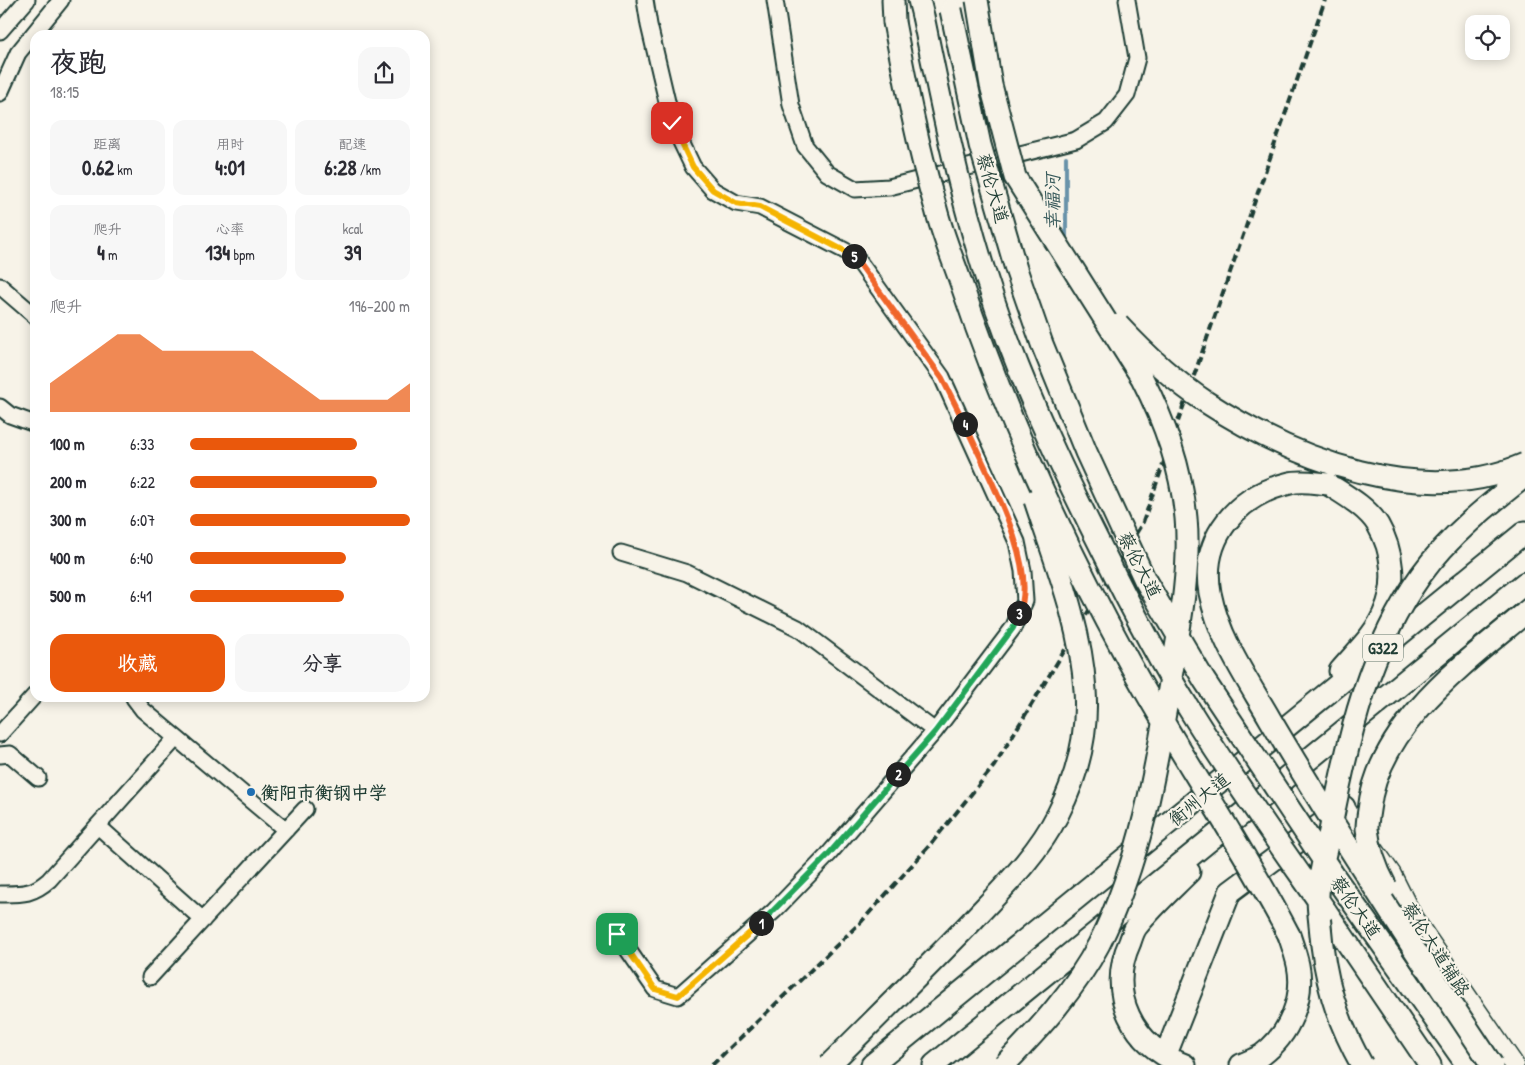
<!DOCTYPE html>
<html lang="zh">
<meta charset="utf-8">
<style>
:root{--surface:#fff;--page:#f7f7f7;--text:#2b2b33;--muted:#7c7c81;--accent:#ea580c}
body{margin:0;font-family:"Patrick Hand","LXGW WenKai TC",sans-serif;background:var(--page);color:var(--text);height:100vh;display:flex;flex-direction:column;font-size:19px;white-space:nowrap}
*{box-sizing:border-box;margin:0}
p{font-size:16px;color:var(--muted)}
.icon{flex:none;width:28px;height:28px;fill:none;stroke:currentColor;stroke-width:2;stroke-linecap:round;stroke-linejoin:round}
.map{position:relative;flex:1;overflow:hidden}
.panel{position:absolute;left:30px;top:30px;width:400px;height:672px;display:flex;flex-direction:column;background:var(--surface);border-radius:15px;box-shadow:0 2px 12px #0003}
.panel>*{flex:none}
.tools{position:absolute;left:1465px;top:15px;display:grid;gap:10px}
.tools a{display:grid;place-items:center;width:45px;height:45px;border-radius:10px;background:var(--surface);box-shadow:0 2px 12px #0003;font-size:25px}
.pin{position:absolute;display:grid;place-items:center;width:42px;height:42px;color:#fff;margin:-21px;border-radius:10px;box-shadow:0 2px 8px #0006}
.km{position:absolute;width:25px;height:25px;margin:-12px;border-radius:50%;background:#222;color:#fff;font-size:14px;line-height:25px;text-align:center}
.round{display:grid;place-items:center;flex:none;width:52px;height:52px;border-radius:15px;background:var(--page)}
.headline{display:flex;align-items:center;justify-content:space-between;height:85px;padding:0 20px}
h1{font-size:28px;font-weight:700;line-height:38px}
.figures{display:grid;grid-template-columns:repeat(3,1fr);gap:8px;height:85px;padding:5px 20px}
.figures div{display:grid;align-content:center;border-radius:12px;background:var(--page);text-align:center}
.figures b{font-size:21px;font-weight:700}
.figures small{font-size:14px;font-weight:400}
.figures p{font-size:14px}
.chart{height:140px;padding:10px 20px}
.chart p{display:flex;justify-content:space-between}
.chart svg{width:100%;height:90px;margin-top:5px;fill:var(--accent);opacity:.7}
.action{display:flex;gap:10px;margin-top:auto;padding:10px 20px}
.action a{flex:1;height:58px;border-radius:15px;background:var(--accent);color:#fff;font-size:20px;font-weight:700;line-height:58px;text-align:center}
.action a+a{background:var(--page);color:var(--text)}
ul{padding:0 20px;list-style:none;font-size:16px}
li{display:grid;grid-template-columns:80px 60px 1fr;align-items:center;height:38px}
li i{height:12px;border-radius:6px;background:var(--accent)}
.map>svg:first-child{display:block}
</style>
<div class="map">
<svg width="1525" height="1065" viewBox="0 0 1525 1065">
<rect width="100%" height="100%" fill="#f7f3e8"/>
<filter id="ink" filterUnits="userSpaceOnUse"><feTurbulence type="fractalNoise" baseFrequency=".02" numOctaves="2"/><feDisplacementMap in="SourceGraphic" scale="10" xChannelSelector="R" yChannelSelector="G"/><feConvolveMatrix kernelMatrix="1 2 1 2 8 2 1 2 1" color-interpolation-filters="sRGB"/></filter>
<g filter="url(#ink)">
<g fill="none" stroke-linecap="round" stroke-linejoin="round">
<path stroke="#6b93aa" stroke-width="4" d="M1066,157v85"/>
<g stroke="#1f3d34" stroke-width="19">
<path id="minor" d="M775,0l16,105 14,41 22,27 28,16 34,-2 187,-47 30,-18 21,-27 10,-37 -10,-58
M0,31l27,-31
M0,93l18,-40 43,-53
M0,286l35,30
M0,407l10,8 25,9
M621,553l66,20 111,55 137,103
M134,698l9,12 143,120
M0,734l35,-39
M0,755l10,-1 28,24
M98,826l105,94
M0,894c22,0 32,1 49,-14l127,-142
M617,934l38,55 23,7 96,-85 54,-56 107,-124 78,-103 12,-27 -2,-30 -6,-29 -75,-165 -87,-121 -95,-49 -24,-4 -23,-13 -20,-23 -21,-44 -23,-98 -4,-25
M150,977l155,-168"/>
</g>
<g stroke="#1f3d34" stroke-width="22">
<path id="major" d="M1344,807l47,67 22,44 101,147"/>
</g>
<g stroke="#1f3d34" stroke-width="25">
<path id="highway" d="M893,0l1,22
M919,0l4,16
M1328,484c17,11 39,23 50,41 15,26 19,60 6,88 -9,22 -29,40 -44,58
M1332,873l135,192
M1325,910l105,155
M1168,1049l62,-157 114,-85
M872,1065l653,-533
M934,1065l591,-482
M1185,1065c-52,-19 -79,-71 -55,-123 2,-6 4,-13 8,-17 15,-19 34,-36 51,-53
M1241,1065c6,-3 15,-6 21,-10 27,-20 43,-57 36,-90 -2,-10 -6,-21 -9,-30"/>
</g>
<use href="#minor" stroke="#f7f3e8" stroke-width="15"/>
<use href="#major" stroke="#f7f3e8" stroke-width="19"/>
<use href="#highway" stroke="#f7f3e8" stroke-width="21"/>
<path stroke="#1f3d34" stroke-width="4" stroke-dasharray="8 4" stroke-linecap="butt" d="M712,1065l150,-144 68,-76 64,-79 149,-244 182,-522"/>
<g stroke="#1f3d34" stroke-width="25" stroke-linecap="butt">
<path id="highway-bridge" d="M977,0l14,85 24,92 127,201c23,45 39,89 44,140 5,54 -7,111 -16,165 -15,91 -29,177 -71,261 -24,46 -60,85 -95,121
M951,10l29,135 36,124 26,75 44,108 59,128 59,100 128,193
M923,16c18,88 36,176 63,261 30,95 72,185 117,274 27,55 55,109 88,161 42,68 88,132 134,198
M894,22c12,63 24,126 42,187 6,24 16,48 24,71 44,132 102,260 169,382 50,92 111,179 160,273
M1118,325c26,28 56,56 88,77 89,58 215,107 319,62
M1328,484c-12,-1 -27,-4 -38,-1 -52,12 -90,54 -80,110 9,46 37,86 60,126 49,84 102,165 155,247
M1386,887c-9,-17 -17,-39 -19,-58 0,-6 1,-13 2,-19 9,-84 95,-146 156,-197
M1419,955l73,110
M829,1065c48,-48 97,-96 144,-145 30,-32 65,-66 85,-106 20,-39 30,-81 27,-124 -4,-66 -30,-129 -50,-190
M1362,1065c-26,-46 -38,-87 -42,-140 -1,-9 -2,-20 -2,-30 1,-24 10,-50 14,-74 17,-87 37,-173 89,-246 28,-39 67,-70 104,-99"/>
</g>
<use href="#highway-bridge" stroke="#f7f3e8" stroke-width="21"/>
</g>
</g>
<g fill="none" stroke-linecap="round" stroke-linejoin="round" filter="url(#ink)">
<g stroke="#fff" stroke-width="10">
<path id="split-1" d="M617,934l38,55 23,7 83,-73"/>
</g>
<g stroke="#fff" stroke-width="10">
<path id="split-2" d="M761,923l67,-68 70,-81"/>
</g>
<g stroke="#fff" stroke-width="10">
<path id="split-3" d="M898,774l37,-42 78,-104 6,-15"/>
</g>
<g stroke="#fff" stroke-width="10">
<path id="split-4" d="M965,424c20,46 75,142 54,189"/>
</g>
<g stroke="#fff" stroke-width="10">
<path id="split-5" d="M854,256l88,122 23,46"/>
</g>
<g stroke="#fff" stroke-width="10">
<path id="split-6" d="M672,123l21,44 20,23 23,13 24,4 94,49"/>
</g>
<use href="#split-1" stroke="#f5b400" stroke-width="6"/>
<use href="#split-2" stroke="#22a559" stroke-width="6"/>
<use href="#split-3" stroke="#22a559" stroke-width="6"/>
<use href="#split-4" stroke="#f0652b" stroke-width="6"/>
<use href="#split-5" stroke="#f0652b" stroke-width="6"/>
<use href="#split-6" stroke="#f5b400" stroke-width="6"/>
</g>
<circle fill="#1f6fb2" stroke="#f7f3e8" stroke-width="2" cx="251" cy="792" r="5"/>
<g text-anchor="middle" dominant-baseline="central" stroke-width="4.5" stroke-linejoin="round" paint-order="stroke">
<rect fill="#f7f3e8" stroke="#60746a" stroke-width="1" x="1363" y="634.5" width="40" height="27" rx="4"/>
<g font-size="16" font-weight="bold" fill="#1f3d34">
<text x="1383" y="648">G322</text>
</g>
<g font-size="18" fill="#1f3d34" stroke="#f7f3e8">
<text transform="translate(993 188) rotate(74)">蔡伦大道</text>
<text transform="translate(1140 565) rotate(63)">蔡伦大道</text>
<text transform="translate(1199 799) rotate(-39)">衡州大道</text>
<text transform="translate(1356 907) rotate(55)">蔡伦大道</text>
<text transform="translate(1436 949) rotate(57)">蔡伦大道辅路</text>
</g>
<g font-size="18" font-weight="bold" fill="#1f3d34" stroke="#f7f3e8" text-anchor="start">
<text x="261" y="792">衡阳市衡钢中学</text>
</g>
<g font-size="19" font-style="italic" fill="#385a5b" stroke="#f7f3e8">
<text transform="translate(1052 202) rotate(-90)">幸福河</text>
</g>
</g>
</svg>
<div class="tools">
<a><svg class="icon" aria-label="locate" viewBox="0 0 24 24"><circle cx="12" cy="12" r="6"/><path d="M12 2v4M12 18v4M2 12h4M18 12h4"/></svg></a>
</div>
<div class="pin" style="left:617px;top:934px;background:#1e9e55"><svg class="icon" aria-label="arrive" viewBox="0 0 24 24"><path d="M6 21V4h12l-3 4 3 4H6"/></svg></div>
<div class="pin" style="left:672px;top:123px;background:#d93025"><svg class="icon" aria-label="check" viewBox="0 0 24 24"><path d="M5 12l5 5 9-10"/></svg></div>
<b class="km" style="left:761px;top:923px">1</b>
<b class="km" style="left:898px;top:774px">2</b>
<b class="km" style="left:1019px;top:613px">3</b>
<b class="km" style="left:965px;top:424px">4</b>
<b class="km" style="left:854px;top:256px">5</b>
<section class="panel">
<div class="headline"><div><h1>夜跑</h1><p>18:15</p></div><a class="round"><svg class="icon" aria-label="share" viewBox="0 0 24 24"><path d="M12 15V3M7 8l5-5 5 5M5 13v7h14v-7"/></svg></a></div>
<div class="figures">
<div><p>距离</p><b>0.62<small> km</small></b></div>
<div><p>用时</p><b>4:01</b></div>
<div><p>配速</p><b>6:28<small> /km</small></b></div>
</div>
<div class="figures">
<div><p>爬升</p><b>4<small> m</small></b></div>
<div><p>心率</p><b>134<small> bpm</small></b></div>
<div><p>kcal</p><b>39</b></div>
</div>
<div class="chart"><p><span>爬升</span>196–200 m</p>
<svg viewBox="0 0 160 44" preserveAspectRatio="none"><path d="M0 44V30L10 22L20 14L30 6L40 6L50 14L60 14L70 14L80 14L90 14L100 22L110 30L120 38L130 38L140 38L150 38L160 30V44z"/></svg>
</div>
<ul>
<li><b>100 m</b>6:33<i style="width:76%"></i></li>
<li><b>200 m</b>6:22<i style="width:85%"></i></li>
<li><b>300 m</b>6:07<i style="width:100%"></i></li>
<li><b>400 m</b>6:40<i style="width:71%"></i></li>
<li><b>500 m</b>6:41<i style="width:70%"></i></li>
</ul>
<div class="action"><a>收藏</a><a>分享</a></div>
</section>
</div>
